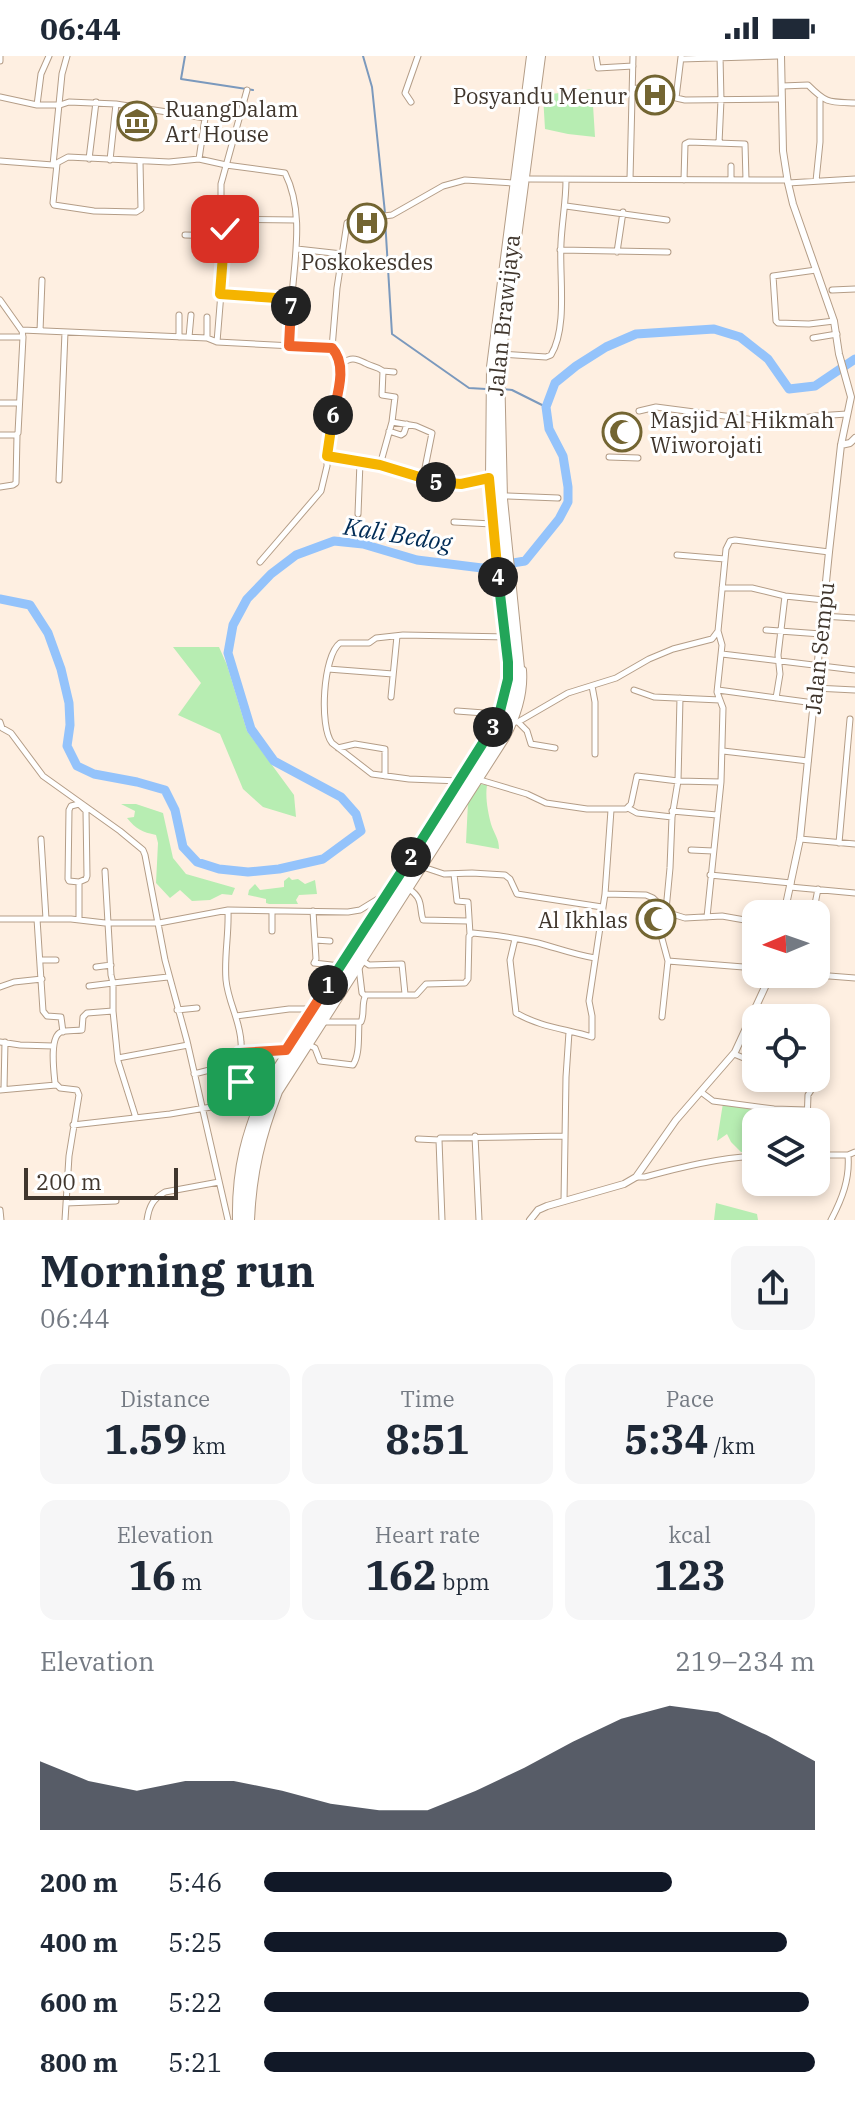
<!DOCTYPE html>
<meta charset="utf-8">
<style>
:root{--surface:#fff;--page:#f6f6f7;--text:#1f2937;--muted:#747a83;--accent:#111827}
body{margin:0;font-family:"IBM Plex Serif",serif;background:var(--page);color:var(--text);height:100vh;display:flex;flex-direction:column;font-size:30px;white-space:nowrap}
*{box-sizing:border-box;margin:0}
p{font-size:26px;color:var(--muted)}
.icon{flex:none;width:44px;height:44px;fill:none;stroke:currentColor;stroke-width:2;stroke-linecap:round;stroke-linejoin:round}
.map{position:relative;height:1164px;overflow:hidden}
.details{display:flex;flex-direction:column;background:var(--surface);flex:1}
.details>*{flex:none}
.needle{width:52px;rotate:268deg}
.buttons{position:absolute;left:742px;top:844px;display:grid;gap:16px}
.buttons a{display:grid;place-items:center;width:88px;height:88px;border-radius:16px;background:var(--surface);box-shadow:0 4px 12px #0003;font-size:40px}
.scale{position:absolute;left:24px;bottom:20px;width:154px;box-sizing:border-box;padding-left:8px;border:4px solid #40362d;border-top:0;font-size:22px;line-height:28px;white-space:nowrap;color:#40362d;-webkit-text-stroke:6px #fff;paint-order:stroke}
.pin{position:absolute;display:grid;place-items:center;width:68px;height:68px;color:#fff;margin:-34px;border-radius:16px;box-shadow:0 4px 12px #0006}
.km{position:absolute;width:40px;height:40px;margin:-20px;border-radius:50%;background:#222;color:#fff;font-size:22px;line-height:40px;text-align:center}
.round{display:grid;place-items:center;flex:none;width:84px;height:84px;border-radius:16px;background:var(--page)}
.headline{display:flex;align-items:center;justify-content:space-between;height:136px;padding:0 40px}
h1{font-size:44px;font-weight:700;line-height:60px}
.metrics{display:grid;grid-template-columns:repeat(3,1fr);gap:12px;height:136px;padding:8px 40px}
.metrics div{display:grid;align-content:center;border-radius:16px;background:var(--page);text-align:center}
.metrics b{font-size:40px;font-weight:700}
.metrics small{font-size:22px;font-weight:400}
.metrics p{font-size:22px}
.chart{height:224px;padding:16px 40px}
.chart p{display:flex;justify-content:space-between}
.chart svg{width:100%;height:144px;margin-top:8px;fill:var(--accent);opacity:.7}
ul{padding:0 40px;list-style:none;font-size:26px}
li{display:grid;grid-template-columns:128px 96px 1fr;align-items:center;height:60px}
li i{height:20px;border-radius:10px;background:var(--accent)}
.status{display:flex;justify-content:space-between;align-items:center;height:56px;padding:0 40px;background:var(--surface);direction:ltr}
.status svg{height:22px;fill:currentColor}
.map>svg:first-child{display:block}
</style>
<div class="status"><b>06:44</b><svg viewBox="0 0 49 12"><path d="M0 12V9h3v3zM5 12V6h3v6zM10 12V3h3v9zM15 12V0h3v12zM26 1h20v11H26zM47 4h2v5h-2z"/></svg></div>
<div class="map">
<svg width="855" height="1164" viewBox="0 0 855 1164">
<rect width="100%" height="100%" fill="#feefe1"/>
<path fill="#b7edb2" d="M592,33l3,48 -27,-3 -23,-5 -2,-34z
M173,591h46l8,18 20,66 47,64 2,22 -33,-10 -20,-18 -23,-55 -42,-19 23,-32z
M480,728l7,1c-2,12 1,28 4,39 3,10 8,14 8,25l-33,-6 2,-41z
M121,748h15l27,9 10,45 13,16 49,14 -3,7 -10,-1 -12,6 -18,1 -12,-11 -10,8 -14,-15 2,-40 -2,-8c-14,-3 -20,-6 -29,-17l7,-1 1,-6z
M289,821l3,3 6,-1 7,5 10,-4 2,14 -18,1 -3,5 2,4h-29l-3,-1v-4l-18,-4 1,-5 6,-6 5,6 24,-3v-6z
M723,1047l39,9 4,10h-10v30h-15l-10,-10 -4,-8 -10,7z
M716,1147l41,11 1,6h-44z"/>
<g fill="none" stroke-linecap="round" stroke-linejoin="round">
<path stroke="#7b99bd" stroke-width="2" d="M185,0l-4,23 72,11
M363,0l9,31 13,126
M385,163l7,115 77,54 17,1
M502,333l10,1 34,17"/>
<path stroke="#94c3fb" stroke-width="9" d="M0,543l30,6 18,28 13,36 8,34 1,22 -3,21 10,20 17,8 43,8 28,8 10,20 8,37 14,15 22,7 29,3 31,-3 44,-10 38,-28 -5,-17 -15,-17 -67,-36 -23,-32 -23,-76 5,-28 14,-26 24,-25 25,-19 38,-14 29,3 54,16 65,8 43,-7 34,-42 9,-17v-15l-5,-31 -14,-27 -3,-22 9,-24 21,-17 30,-19 30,-13 78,-5 26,8 28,22 21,30 26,-3 40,-27"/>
<g stroke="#b49d87" stroke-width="7">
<path id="street" d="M596,0l2,12 35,-2
M681,3l97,-3
M0,5v-5
M782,30l26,-1c19,19 21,17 47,18
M634,32l35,3 7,7 9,2 96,-1
M0,41l37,8h23l9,-3 47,2 89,14 -6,41 27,6 59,8c19,38 10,82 7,123 -2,17 -2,34 -3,50
M676,42l5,-41
M411,46l-6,-9 13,-37
M37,49l4,-31 8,-18
M719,87l2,-43 -1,-44
M89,103l7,-57
M110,104l6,-56
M0,105l53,4 15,-8 101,5 30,-3
M57,108l-4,39 1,2 40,6 42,1 5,-3 -1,-47
M53,109l9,-91 5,-18
M731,110v14
M529,123l258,1
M630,123l3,-123
M684,124l1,-36 4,-2 56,2 1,36
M816,125l4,-39v-43
M788,127l67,-4
M566,150l101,14
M222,163l74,1
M185,179l40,1
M297,193l45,5
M560,194l108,2
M617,196l6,-40
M816,214l-43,6 3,45 2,2 31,1 25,-3
M832,234l23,-1
M220,238l71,4
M0,244l22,31 1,6 -5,96 -2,2h-16
M22,274l185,8 10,4 115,6
M40,275l2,-51
M0,281h23
M179,281v-22
M189,281l2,-22
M207,282v-21
M813,282l24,-4
M217,286l8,-98v-15l-4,-23v-22l26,-94
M502,298l44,3 5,-2c17,-28 8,-80 10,-112 1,-22 5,-41 5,-63
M341,308c10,-7 14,-6 24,-1 7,4 12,3 18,8l-1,24 13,2 -3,25 -12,43
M383,315l11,1
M0,347h19
M639,355l17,-4 107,14 16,1 37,-6 31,-2
M392,366l24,4 16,7 -9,45
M389,375l12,4 3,-2 3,-9
M609,401l29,1
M489,422l-28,6 -22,-1 -59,-18 -53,-9c1,-27 25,-87 5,-108l5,-60 10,-65 6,-3 39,-5 51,-29 22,-6 49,3
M59,424l6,-148
M0,431l13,-2 3,-2 1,-48
M507,440l51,2
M358,458l2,-52
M454,466l38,2
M677,499l48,4
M260,506l61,-71 6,-25v-10
M722,532h30l33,8 39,4
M822,560l33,2
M766,574l55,4
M722,598l133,16
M328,613l65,5
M592,630l3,16v52
M815,632l40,2
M634,634l20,7 66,3
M718,634l96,13
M391,641l6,-61
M776,642l4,-24 -2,-19 7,-59
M457,655l41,3
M0,666l2,6 9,5 32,43 77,55 23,19 2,5 20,105 22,81 41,179
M514,666h4l50,-29 48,-15 33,-19 24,-10 39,-10 6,-8 8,-82 4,-8 5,-1 94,12
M518,666l9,9 4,13 24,4
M338,692l17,-4 30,5v27
M723,695l85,10
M480,724l47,14 19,9 41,6h39l5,-5 6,-28 41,5 43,1 2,-74 -6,-16 5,-47 -4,-14
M460,725l-51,-2 -37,-5 -40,-31c-13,-16 -9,-88 8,-100h29l7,-5 27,-3 106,2
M628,752l9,5 35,4 6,-36 2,-83
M672,755l45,4
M41,783l5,80
M800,783l55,5
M839,787l11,-124
M691,794l22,1
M423,811l21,7 28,-1 33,2 5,4 7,15 85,13
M454,818l3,27 11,1 2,32
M710,819l81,8
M790,831l65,6
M409,833c15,10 10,19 14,31l45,1
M605,838l6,-84
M313,855l3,48 -2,4 26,3
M813,858l5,-25
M707,861l14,-135
M0,863h71l34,4h54l69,-13 120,2 12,-2 18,-11h5
M37,863l6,92 4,5 14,1 2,15
M79,864v-38l7,-3 1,-3 -1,-65 -7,-7 -8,2 -2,4 -1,69 1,2 10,1
M272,875v-20
M515,883l-5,21 6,53c24,14 50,16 76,24v-21l-3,-15 16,-107 41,1 7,3 16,15 16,5 37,-2 34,6
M315,884l15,1
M40,904h16
M363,905l6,4 33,-1 3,30
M668,905l88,7
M96,911l15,-2
M359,912l3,25 3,3
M804,918l51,4
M89,930l24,-3 -2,-8 -6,-104
M0,931l14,-5 28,-3
M177,954l20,-2
M113,955l5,50 18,57
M236,960l53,-7h24
M662,961l6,-56 -7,-26 5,-25 4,-42 2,-51
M324,966h37c4,-8 0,-20 5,-27h50l10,-11 39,-1 3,-4 1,-43 4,-3c22,2 44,5 65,10 19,5 37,12 57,15
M0,986l20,3 33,1
M309,989l6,3 5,13 33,4c7,-11 5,-28 6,-42
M240,997l46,-3
M734,998l22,9
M118,1002l70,-13
M237,1006l4,20
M194,1018l39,-10c6,-6 9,-13 8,-22 -1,-22 -13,-40 -15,-62 -2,-23 3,-46 2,-69
M4,1033l1,-47
M0,1034l56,-5
M701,1036l12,9 61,8 33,1
M807,1066l1,-27 7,-11 1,-16
M73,1069l97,-11 59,-10
M475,1080l4,84
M418,1083l21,1 1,-2 125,-2
M439,1084l3,80
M816,1099h32l7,-3
M636,1121h9c37,-10 73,-19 111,-21
M564,1145l2,-124 3,-45
M66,1147l50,-2
M0,1154l1,10
M65,1164l4,-64 10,-61 -2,-5 -17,-2 -5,-5c-1,-11 -6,-46 6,-51 6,-2 15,-1 21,-2l1,-13 4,-4 26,-2v-28l55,-6
M147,1164c2,-14 6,-21 18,-28l54,-10
M831,1164c11,-21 19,-41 17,-65"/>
</g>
<g stroke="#b49d87" stroke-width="8">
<path id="secondary" d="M781,0l2,95 5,32 5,21 41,117 5,33 12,43 -10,48 -12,107 -29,287 -16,75
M841,389l9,-2 5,-5
M236,1164c-1,-52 9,-88 30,-136l225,-353c10,-23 17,-45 17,-69l-16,-138 -3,-46 1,-111 40,-311
M251,1164c2,-47 11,-84 28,-128l227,-354c11,-21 19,-43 17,-68
M530,1164l8,-10 9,-4 77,-22 12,-7 40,-57 59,-68 36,-78"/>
</g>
<g stroke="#b49d87" stroke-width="10">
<path id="highway" d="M240,1164c1,-51 9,-86 30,-133l227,-354c10,-22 16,-43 16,-68l-17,-163 -2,-135 41,-311
M247,1164c1,-51 9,-84 28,-131l227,-353c12,-21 18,-43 18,-68l-17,-169 -3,-133 41,-310"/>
</g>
<use href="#street" stroke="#fff" stroke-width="5"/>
<use href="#secondary" stroke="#fff" stroke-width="6"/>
<use href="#highway" stroke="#fff" stroke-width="8"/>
</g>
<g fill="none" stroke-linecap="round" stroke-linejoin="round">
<g stroke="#fff" stroke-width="16">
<path id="split-1" d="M241,1026l-4,-20 3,-9 46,-3 42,-65"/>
</g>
<g stroke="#fff" stroke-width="16">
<path id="split-2" d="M328,929l83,-128"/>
</g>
<g stroke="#fff" stroke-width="16">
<path id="split-3" d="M411,801l82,-130"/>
</g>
<g stroke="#fff" stroke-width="16">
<path id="split-4" d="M493,671l6,-12 9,-36v-17l-10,-85"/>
</g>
<g stroke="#fff" stroke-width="16">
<path id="split-5" d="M436,426l25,2 28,-6 9,99"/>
</g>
<g stroke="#fff" stroke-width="16">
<path id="split-6" d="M333,359l-6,41 53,9 56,17"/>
</g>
<g stroke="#fff" stroke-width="16">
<path id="split-7" d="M291,250l-2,40 43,2c16,17 5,47 1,67"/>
</g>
<g stroke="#fff" stroke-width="16">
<path id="split-8" d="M225,173l-5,65 71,5v7"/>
</g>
<use href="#split-1" stroke="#f0652b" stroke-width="10"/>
<use href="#split-2" stroke="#22a559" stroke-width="10"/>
<use href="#split-3" stroke="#22a559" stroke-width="10"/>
<use href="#split-4" stroke="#22a559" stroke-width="10"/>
<use href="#split-5" stroke="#f5b400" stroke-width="10"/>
<use href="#split-6" stroke="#f5b400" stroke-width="10"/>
<use href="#split-7" stroke="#f0652b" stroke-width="10"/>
<use href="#split-8" stroke="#f5b400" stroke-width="10"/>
</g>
<defs>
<g id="hospital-ring" transform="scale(2)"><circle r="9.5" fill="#fff" stroke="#736532" stroke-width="1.5"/><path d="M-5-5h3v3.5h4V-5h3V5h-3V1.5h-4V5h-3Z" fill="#736532"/></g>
<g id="museum-ring" transform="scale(2)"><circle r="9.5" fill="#fff" stroke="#736532" stroke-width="1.5"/><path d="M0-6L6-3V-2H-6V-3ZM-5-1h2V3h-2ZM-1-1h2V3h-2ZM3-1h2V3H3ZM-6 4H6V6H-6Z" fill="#736532"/></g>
<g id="mosque-ring" transform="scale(2)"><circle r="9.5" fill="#fff" stroke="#736532" stroke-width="1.5"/><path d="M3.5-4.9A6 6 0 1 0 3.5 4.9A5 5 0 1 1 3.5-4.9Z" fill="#736532"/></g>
</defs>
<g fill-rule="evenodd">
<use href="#hospital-ring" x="655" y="39"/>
<use href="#museum-ring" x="137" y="65"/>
<use href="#hospital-ring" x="367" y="167"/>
<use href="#mosque-ring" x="622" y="376"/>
<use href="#mosque-ring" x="656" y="863"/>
</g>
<g text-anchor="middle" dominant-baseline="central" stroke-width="6" stroke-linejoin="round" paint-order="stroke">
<g font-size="22" fill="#40362d" stroke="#fff" text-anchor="end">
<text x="627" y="39">Posyandu Menur</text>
<text x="165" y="52" text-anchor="start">RuangDalam<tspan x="165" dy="25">Art House</tspan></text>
<text x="367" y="205" text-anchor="middle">Poskokesdes</text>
<text x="650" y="363" text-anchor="start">Masjid Al Hikmah<tspan x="650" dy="25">Wiworojati</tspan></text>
<text x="628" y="863">Al Ikhlas</text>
</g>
<g font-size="22" fill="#40362d" stroke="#fff">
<text transform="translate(503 259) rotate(-84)">Jalan Brawijaya</text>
<text transform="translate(819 592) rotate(-84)">Jalan Sempu</text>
</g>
<g font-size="24" font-style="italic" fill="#012c56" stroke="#fff">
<text transform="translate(398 478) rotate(9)">Kali Bedog</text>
</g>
</g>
</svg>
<div class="buttons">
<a><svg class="needle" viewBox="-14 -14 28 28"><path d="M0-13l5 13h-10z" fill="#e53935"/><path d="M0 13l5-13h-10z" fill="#747a83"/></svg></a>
<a><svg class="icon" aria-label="locate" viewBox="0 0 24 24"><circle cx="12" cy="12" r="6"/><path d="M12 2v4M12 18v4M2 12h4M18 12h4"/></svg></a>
<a><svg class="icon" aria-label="layers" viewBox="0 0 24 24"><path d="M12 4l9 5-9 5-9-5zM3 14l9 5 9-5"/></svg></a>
</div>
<div class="scale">200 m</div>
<div class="pin" style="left:241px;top:1026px;background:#1e9e55"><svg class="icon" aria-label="arrive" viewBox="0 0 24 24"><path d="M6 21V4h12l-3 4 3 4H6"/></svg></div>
<div class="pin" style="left:225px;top:173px;background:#d93025"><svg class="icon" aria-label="check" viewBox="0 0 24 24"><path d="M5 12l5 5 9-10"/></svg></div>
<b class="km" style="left:328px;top:929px">1</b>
<b class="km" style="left:411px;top:801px">2</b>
<b class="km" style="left:493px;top:671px">3</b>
<b class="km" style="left:498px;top:521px">4</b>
<b class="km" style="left:436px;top:426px">5</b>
<b class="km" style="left:333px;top:359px">6</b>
<b class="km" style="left:291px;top:250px">7</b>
</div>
<section class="details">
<div class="headline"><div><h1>Morning run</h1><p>06:44</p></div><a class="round"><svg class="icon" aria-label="share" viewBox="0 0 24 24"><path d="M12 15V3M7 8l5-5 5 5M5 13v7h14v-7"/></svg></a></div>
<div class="metrics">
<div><p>Distance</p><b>1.59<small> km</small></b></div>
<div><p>Time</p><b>8:51</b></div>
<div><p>Pace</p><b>5:34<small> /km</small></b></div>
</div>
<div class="metrics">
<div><p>Elevation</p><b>16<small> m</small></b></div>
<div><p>Heart rate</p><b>162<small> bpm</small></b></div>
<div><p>kcal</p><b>123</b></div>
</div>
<div class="chart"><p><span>Elevation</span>219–234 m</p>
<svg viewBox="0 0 160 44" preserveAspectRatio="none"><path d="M0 44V23L10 29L20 32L30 29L40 29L50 32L60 36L70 38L80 38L90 32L100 25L110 17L120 10L130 6L140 8L150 15L160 23V44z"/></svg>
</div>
<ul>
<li><b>200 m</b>5:46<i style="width:74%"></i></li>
<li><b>400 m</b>5:25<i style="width:95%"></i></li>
<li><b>600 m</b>5:22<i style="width:99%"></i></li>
<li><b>800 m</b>5:21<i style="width:100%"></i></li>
</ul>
</section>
